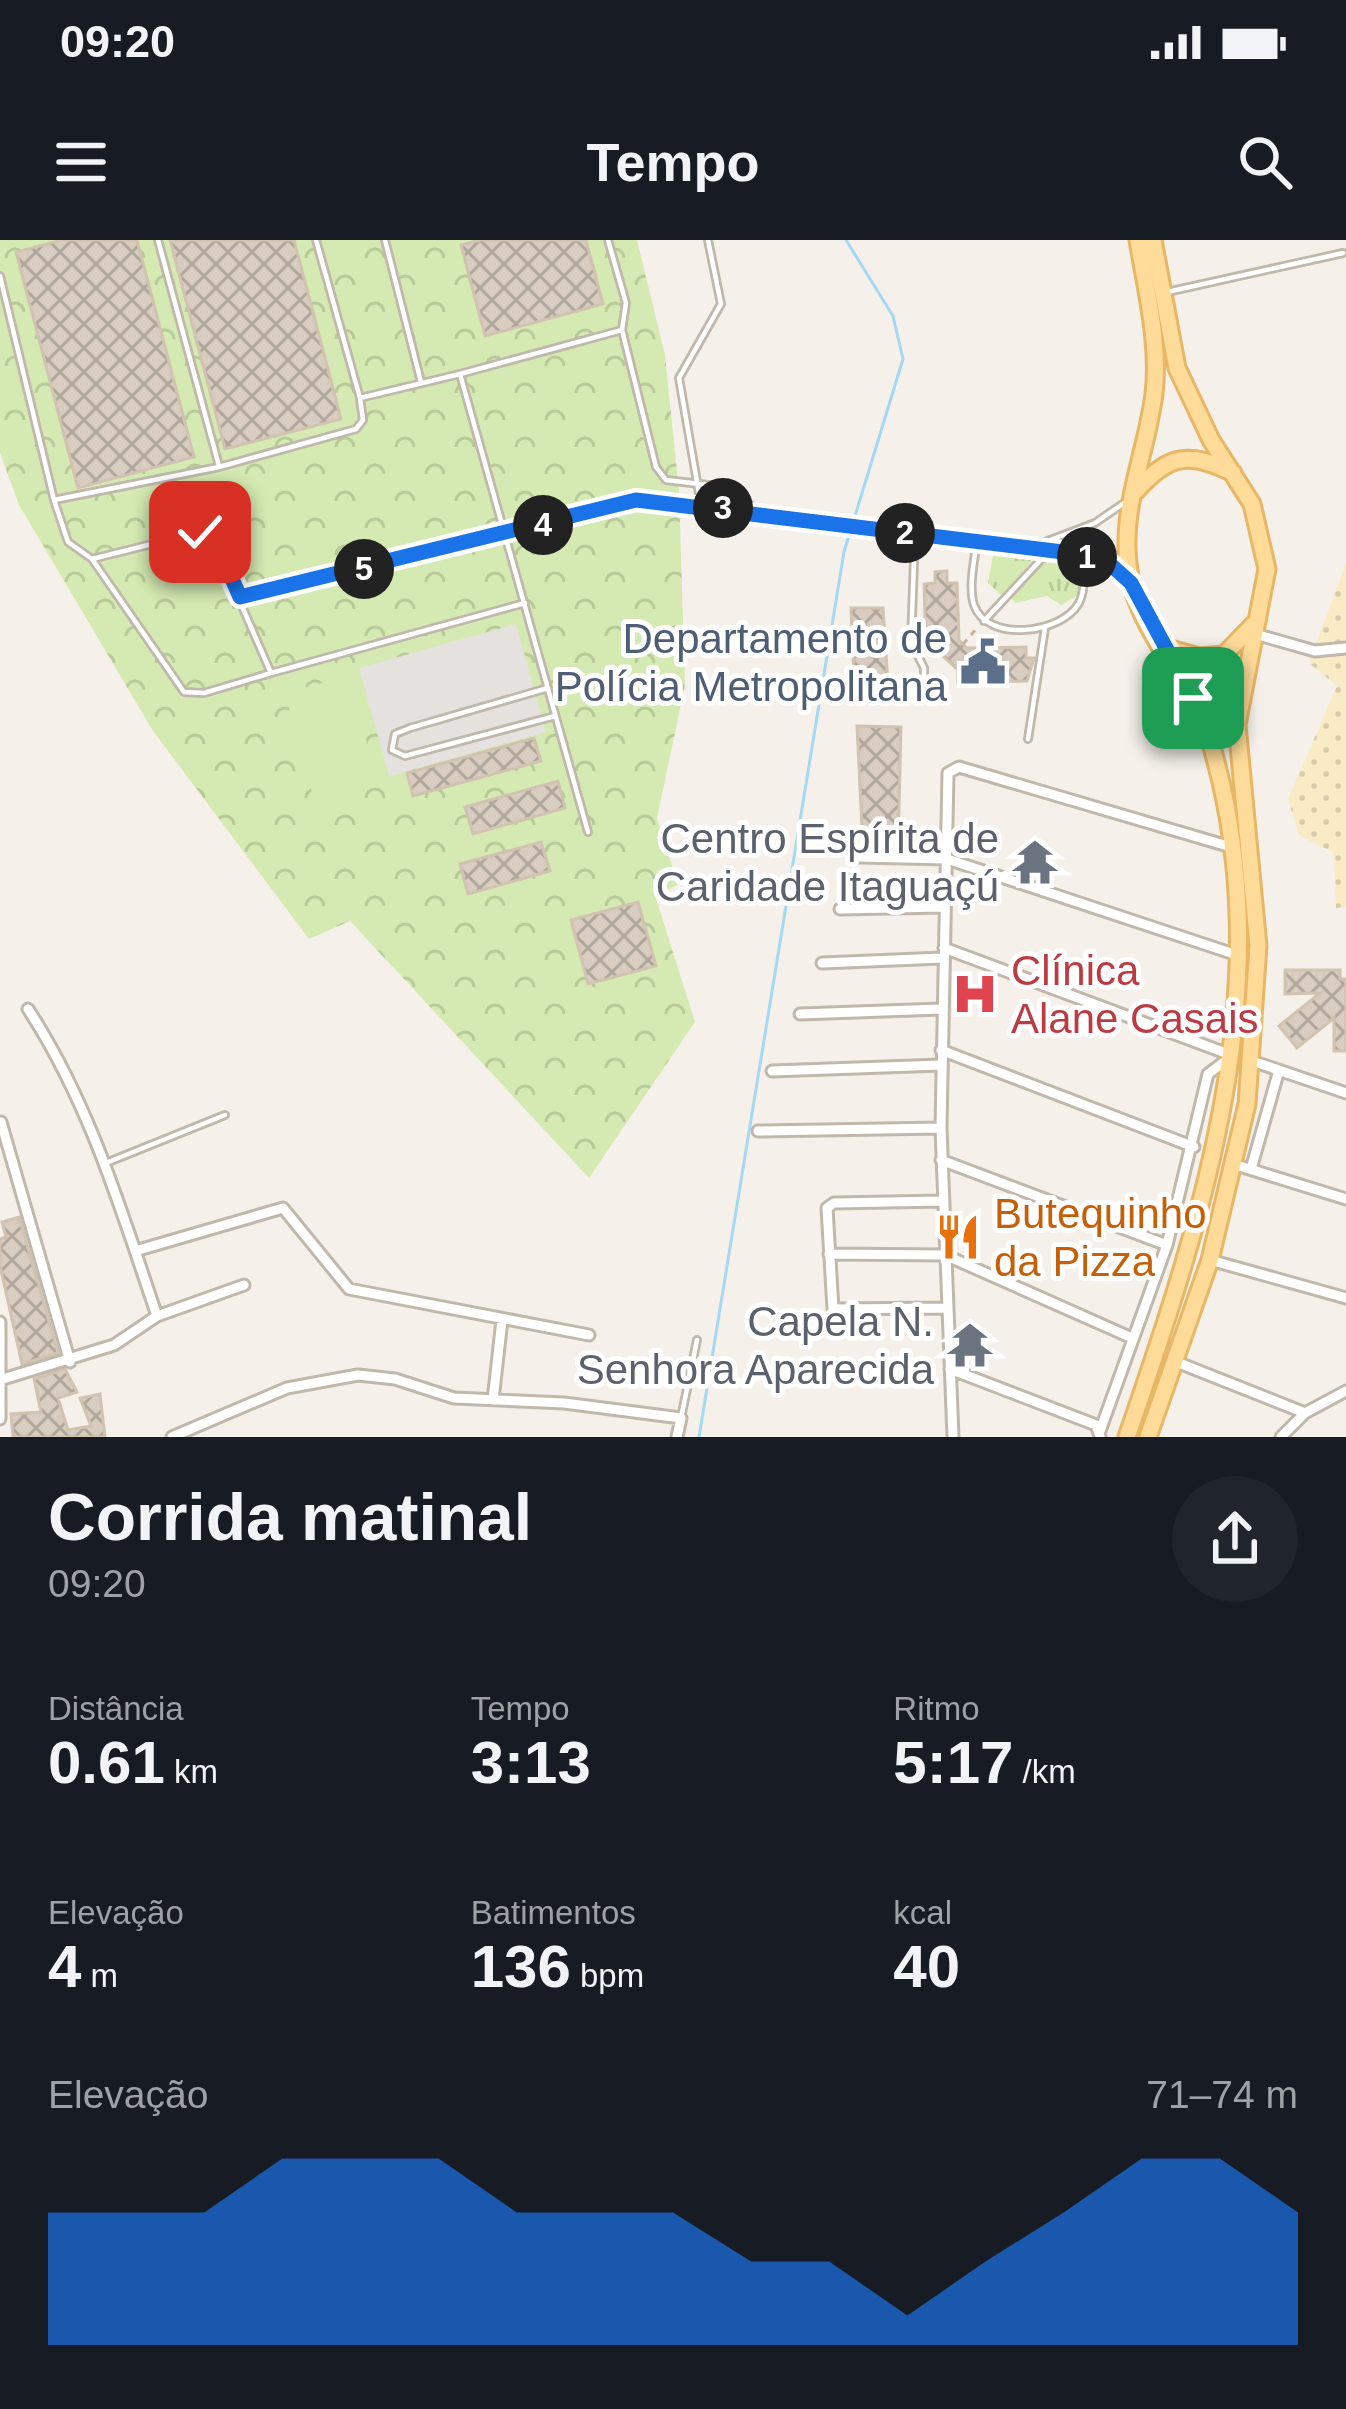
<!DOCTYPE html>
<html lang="pt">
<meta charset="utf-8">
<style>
:root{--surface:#171b24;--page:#20242c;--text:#f1f3f6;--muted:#9ea1a6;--accent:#1a73e8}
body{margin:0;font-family:Arial,sans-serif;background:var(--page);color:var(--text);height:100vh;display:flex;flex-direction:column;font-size:45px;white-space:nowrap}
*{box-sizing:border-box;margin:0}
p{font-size:39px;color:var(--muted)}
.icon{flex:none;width:66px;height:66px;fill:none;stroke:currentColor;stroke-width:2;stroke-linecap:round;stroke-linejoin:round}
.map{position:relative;height:1197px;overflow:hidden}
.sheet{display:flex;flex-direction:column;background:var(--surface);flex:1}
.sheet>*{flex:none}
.pin{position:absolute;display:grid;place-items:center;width:102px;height:102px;color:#fff;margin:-51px;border-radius:24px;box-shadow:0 6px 18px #0006}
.km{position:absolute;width:60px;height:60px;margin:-30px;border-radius:50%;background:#222;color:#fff;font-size:33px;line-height:60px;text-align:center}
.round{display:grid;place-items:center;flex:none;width:126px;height:126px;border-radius:63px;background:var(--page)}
.head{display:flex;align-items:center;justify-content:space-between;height:204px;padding:0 48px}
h1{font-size:66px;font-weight:700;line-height:90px}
.figures{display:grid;grid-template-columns:repeat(3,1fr);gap:18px;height:204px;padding:12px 48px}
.figures div{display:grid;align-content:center}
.figures b{font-size:60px;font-weight:700}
.figures small{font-size:33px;font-weight:400}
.figures p{font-size:33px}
.chart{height:336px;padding:24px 48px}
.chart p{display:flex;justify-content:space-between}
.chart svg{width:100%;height:216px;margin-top:12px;fill:var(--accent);opacity:.7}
.status{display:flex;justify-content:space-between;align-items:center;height:84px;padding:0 60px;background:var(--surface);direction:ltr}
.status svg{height:33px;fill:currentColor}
header{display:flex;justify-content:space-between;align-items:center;height:156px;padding:0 48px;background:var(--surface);font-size:54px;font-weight:700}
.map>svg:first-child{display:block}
</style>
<div class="status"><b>09:20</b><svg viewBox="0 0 49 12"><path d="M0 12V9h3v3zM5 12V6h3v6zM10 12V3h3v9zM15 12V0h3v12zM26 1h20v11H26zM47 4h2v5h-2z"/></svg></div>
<header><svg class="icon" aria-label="menu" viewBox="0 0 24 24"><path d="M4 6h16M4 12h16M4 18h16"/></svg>Tempo<svg class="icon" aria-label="search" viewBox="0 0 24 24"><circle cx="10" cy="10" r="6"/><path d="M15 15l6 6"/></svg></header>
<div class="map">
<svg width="1346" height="1197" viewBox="0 0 1346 1197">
<defs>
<pattern id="grass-tufts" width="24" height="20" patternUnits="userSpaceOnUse" patternTransform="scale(3)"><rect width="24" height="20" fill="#d5eab2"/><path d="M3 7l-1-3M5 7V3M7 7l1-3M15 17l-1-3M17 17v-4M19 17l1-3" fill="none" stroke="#b8ca9a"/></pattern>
<pattern id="sand-dots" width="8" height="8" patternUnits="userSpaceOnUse" patternTransform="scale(3)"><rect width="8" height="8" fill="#f9ebc5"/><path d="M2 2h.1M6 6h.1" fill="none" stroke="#d7cbaa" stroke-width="1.8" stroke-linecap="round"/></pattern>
<pattern id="park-crowns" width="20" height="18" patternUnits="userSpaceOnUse" patternTransform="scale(3)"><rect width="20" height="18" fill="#d5eab2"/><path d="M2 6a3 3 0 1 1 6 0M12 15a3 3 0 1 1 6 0" fill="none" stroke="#b8ca9a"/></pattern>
<pattern id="building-cross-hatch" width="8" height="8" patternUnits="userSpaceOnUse" patternTransform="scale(3)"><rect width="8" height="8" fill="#d7ccbf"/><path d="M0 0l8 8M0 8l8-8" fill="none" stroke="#b0a79c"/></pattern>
</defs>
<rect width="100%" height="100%" fill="#f5f1ea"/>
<path fill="url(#grass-tufts)" d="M994,309l44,5 -36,42 -14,-13z
M1064,315l13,9 2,31 -18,10 -14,-9 -32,7 -4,-6 37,-38z"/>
<path fill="url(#sand-dots)" d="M1346,323v344l-10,1 -2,-55 -35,-18 -11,-36 49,-113 -28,-23z"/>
<path fill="url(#park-crowns)" d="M0,0h637l28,115 14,136 6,194 -28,133 21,67 -23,10 40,127 -106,156 -239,-257 -41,18 -156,-208 -134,-226 -19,-52z"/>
<path fill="#d5eab2" d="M348,436l31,110 -64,18 -30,-111z"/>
<path fill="#e4e1de" d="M516,384l30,108 -157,44 -30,-108z"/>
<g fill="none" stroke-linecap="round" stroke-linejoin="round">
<path stroke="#a5d8f3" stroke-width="3" d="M699,1197l145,-885 59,-193 -10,-43 -47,-76"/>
</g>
<path fill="url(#building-cross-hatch)" stroke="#d2c3b1" stroke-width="3" d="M62,0h75l57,217 -116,31 -62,-236z
M170,0h124l47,179 -116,30z
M481,0h105l17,64 -118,32 -24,-91z
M947,331v12h10l2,57 8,8 59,-1v11h8l-7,23 -69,1v-12l-22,-20h-10l-2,-66 11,-1v-11z
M851,368h32l6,91 -34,2z
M857,486l44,1 -3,122 -35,-1z
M534,498l7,23 -128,35 -6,-23z
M558,541l7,27 -92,26 -8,-27z
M541,602l9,29 -82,23 -8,-30z
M638,662l18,64 -68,18 -17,-64z
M1285,730h55v9h6v72h-12v-33l-37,30 -18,-22 41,-33 -35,1z
M19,977l39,136 -36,11 -22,-98v-27l6,-2 -4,-15z
M65,1129l12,23 -19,6 10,32 23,-4 -11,-28 20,-4 5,43h-92l-2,-23 30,-2 -7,-33z"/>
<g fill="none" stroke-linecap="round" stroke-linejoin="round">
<g stroke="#c1b8ac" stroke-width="10">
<path id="lane" d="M158,0l61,226
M316,0l44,158
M385,0l36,142
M0,36l54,224 165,-33 137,-38 7,-9 -3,-22 100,-24
M1167,52l176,-39
M622,90l34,137 10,13 60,7 31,23
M54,260l14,42 24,17 108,-27 11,3 60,138 254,-70
M701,265l-22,-127 42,-74 -13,-64
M915,294l-4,108 13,26v29
M977,299c-2,19 -9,47 -3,66 13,38 88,29 105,-2 7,-14 4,-32 5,-47
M1032,307l63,-24 29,-20
M92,319l92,133 20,1 67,-20
M240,357l396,-97 435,53 52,21
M984,381l65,-70
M548,448l-138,40 -15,6 -3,16 13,6 150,-40
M1028,499l17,-111
M588,592l-128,-458 162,-44 4,-27 -18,-63
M106,923l119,-48
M681,1178l16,-78"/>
</g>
<g stroke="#c1b8ac" stroke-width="15">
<path id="street" d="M1255,394l60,17 31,-3
M859,617l88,2 290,96
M840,669l104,-2
M944,708l287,107
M822,723l120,-5
M28,769c62,95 93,201 129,307
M800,774l141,-5
M941,810l253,97
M1252,821l94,32
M772,831l169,-6
M1,882l69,240
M758,891l183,-3
M941,920l226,85
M1233,924l113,35
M1251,929l28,-99
M943,961l-109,2 -7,5 6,101 113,-1
M135,1011l148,-43 66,81 240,46
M829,1014l116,1 187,83
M1210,1020l136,38
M0,1082v97
M1174,1121l131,52
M950,1129l146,56 4,11
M3,1139l111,-34 43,-29 87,-31
M493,1160l9,-80
M1100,1191l67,-186 41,-171 20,-15
M172,1197l115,-49 71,-13 37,4 59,19 110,5 117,15 -4,19
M953,1197l-12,-309 7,-355 11,-6 272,80
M1281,1197l24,-24 41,-22"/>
</g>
<g stroke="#e7b766" stroke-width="21">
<path id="primary" d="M1136,251c33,-37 53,-40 97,-18
M1164,407l35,10 25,-2 30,-31
M1127,1197c77,-223 154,-457 84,-693 -17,-58 -68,-107 -80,-163 -15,-65 15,-124 23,-187 6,-50 -8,-105 -16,-154
M1148,1197l62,-177 37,-156 11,-158 -21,-221 30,-156 -15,-65 -41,-64 -34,-72 -24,-128"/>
</g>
<path stroke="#c3b39c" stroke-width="3" stroke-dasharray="6 6" stroke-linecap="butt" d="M963,404l16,-18"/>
<use href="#lane" stroke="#fff" stroke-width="4.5"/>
<use href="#street" stroke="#fff" stroke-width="9"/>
<use href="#primary" stroke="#ffdb99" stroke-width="15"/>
</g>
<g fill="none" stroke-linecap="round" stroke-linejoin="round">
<g stroke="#fff" stroke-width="24">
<path id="route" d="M200,292l15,8 25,57 396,-97 435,53 40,12 20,18 62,115"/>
</g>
<use href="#route" stroke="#1a73e8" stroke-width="15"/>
</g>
<defs>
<g id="civic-bare" transform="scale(3.6)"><path d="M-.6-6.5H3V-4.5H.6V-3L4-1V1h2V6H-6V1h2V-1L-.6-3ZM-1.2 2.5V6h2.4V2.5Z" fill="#5c6f8a" stroke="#fff" stroke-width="2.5" paint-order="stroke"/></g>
<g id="temple-bare" transform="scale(3.6)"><path d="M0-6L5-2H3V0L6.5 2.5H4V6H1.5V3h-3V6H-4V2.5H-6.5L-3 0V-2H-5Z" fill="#6b7280" stroke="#fff" stroke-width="2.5" paint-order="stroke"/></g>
<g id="hospital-bare" transform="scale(3.6)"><path d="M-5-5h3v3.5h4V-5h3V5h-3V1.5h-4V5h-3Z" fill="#e0444e" stroke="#fff" stroke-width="2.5" paint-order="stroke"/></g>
<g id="restaurant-bare" transform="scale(3.6)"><path d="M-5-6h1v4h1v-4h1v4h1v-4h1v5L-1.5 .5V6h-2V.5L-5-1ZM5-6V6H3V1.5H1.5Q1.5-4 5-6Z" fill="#e8710a" stroke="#fff" stroke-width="2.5" paint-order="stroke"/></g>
</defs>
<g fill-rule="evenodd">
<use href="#civic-bare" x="983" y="422"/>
<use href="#temple-bare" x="1035" y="622"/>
<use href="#hospital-bare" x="975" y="754"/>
<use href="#restaurant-bare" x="958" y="997"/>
<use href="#temple-bare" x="970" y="1105"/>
</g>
<g text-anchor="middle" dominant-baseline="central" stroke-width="10" stroke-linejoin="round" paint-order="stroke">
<g font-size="42" fill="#4e5e75" stroke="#fff" text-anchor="end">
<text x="947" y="398">Departamento de<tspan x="947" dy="48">Polícia Metropolitana</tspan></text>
</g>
<g font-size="42" fill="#5b616d" stroke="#fff" text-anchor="end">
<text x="999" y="598">Centro Espírita de<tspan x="999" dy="48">Caridade Itaguaçú</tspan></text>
<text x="934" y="1081">Capela N.<tspan x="934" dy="48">Senhora Aparecida</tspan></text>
</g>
<g font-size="42" fill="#be3a42" stroke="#fff" text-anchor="start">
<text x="1011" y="730">Clínica<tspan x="1011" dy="48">Alane Casais</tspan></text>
</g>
<g font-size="42" fill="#c56008" stroke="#fff" text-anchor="start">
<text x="994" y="973">Butequinho<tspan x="994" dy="48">da Pizza</tspan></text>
</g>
</g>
</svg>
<div class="pin" style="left:1193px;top:458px;background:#1e9e55"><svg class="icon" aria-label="arrive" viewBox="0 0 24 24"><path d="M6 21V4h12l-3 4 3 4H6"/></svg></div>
<div class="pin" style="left:200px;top:292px;background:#d93025"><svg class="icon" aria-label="check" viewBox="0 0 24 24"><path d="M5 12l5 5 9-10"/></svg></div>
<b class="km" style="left:1087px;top:317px">1</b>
<b class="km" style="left:905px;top:293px">2</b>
<b class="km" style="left:723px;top:268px">3</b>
<b class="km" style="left:543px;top:285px">4</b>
<b class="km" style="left:364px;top:329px">5</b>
</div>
<section class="sheet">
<div class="head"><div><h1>Corrida matinal</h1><p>09:20</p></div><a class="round"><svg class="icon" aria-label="share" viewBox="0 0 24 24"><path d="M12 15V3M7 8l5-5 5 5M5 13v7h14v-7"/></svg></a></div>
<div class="figures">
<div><p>Distância</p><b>0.61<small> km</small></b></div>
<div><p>Tempo</p><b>3:13</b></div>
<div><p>Ritmo</p><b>5:17<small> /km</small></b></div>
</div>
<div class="figures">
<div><p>Elevação</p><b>4<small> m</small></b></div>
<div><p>Batimentos</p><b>136<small> bpm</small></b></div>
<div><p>kcal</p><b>40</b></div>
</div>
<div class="chart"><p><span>Elevação</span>71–74 m</p>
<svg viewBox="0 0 160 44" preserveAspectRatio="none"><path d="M0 44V17L10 17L20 17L30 6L40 6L50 6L60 17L70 17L80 17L90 27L100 27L110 38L120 27L130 17L140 6L150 6L160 17V44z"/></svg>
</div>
</section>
